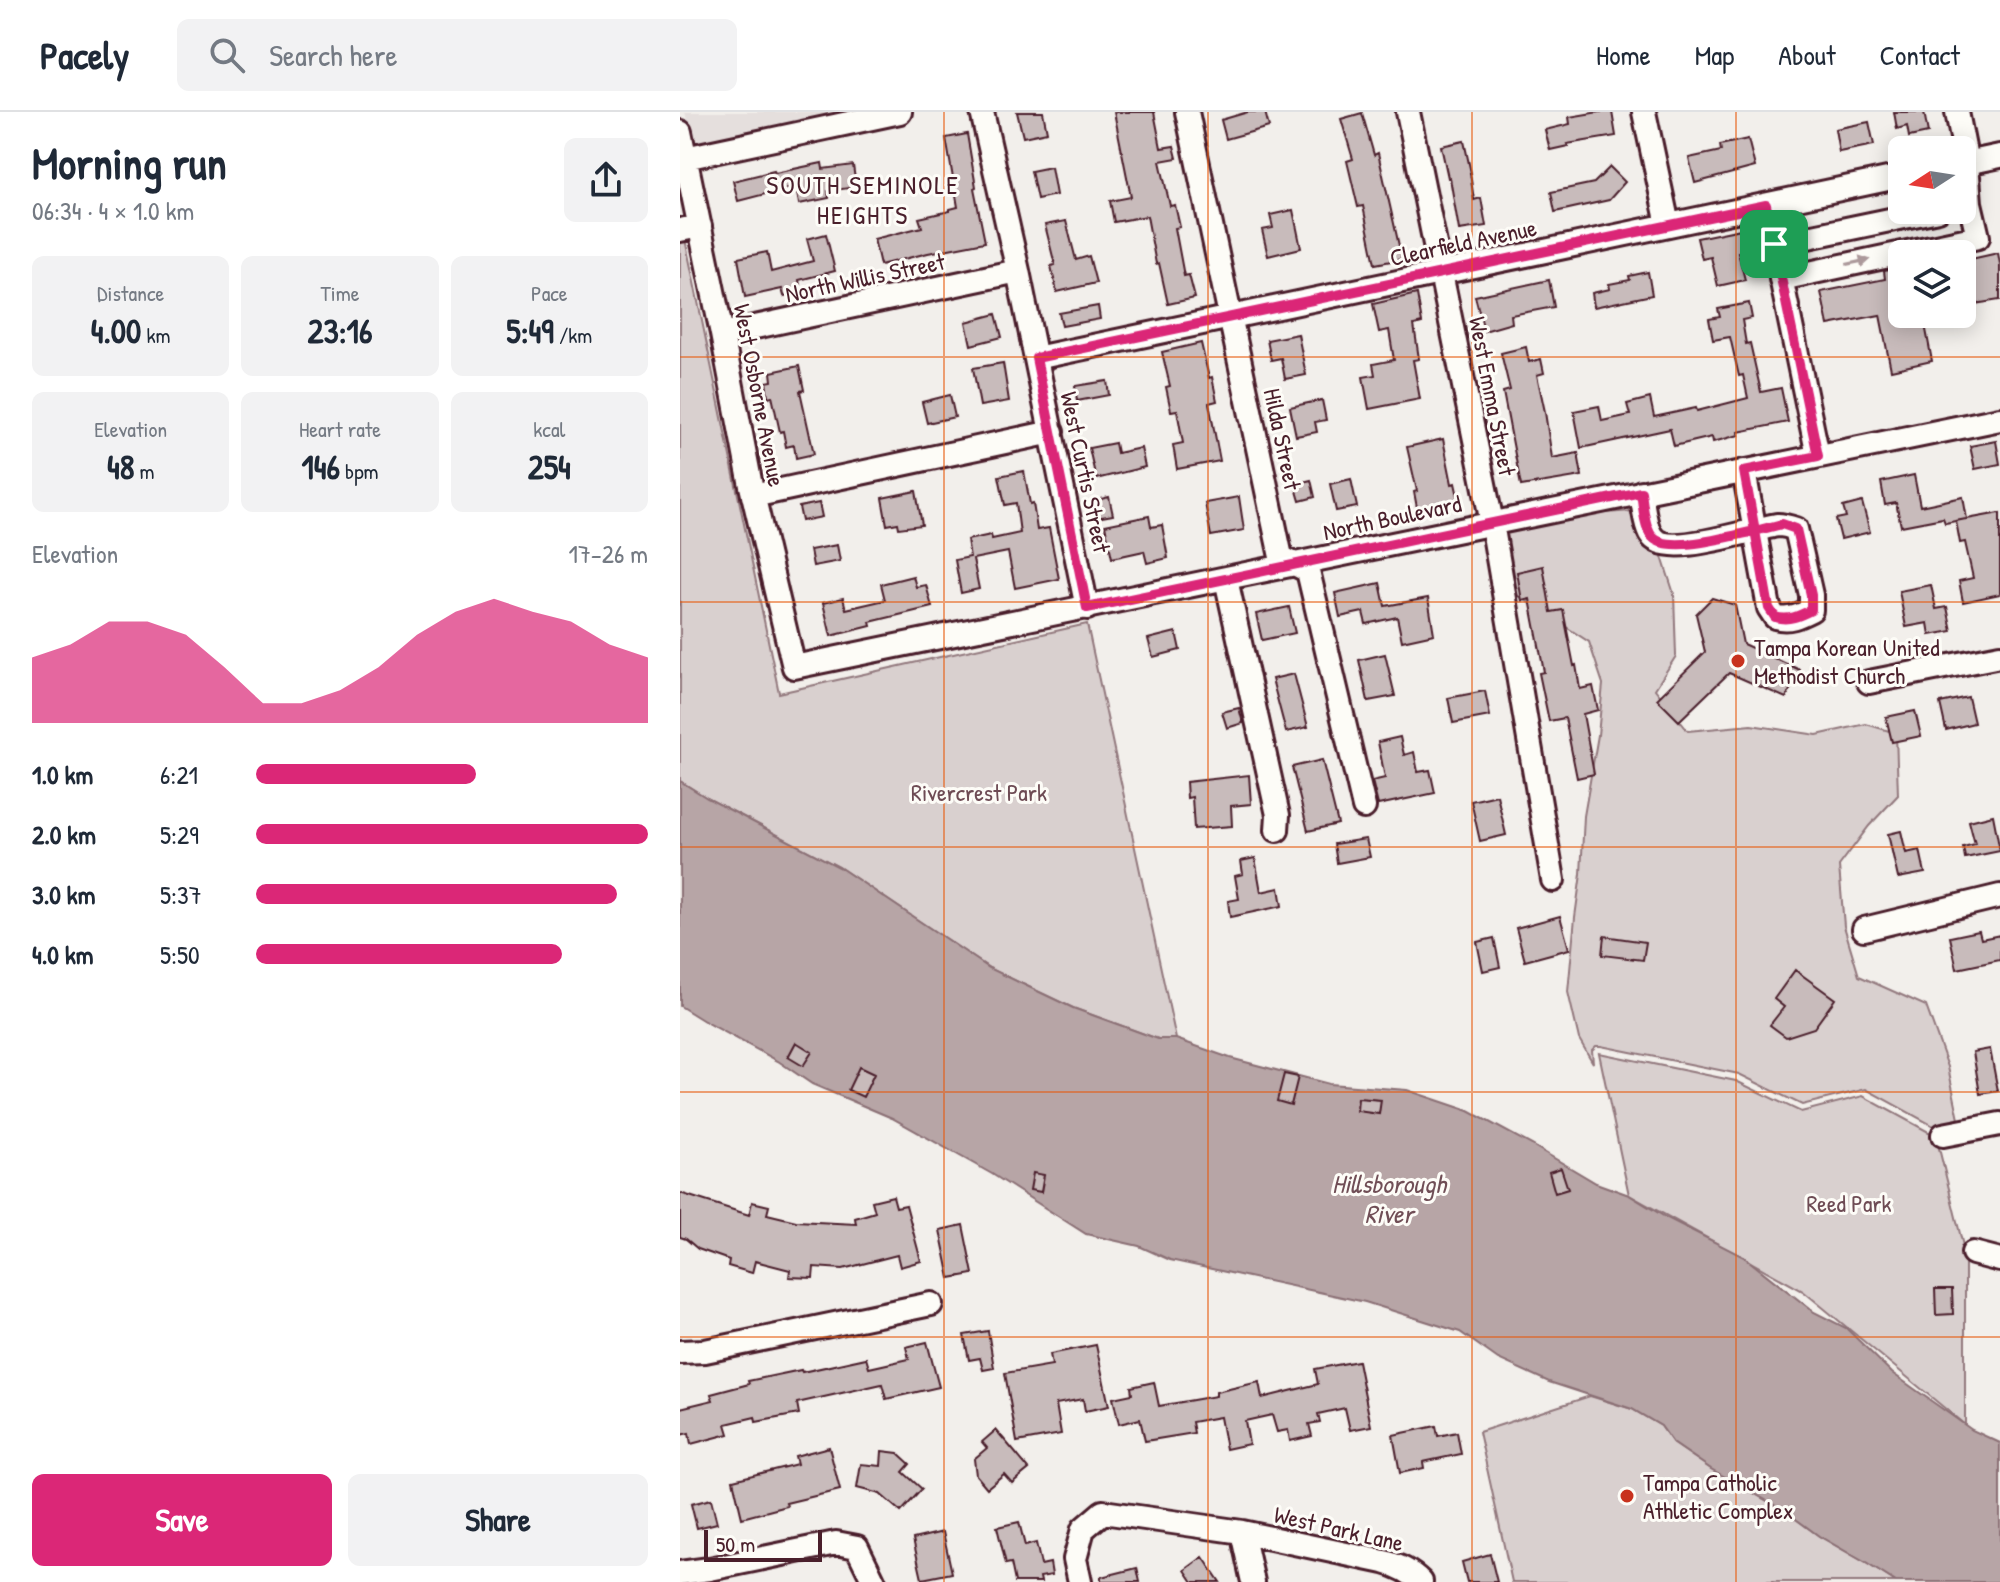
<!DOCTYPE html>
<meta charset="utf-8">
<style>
:root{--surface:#fff;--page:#f2f2f3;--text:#1f2937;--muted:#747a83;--line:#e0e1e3;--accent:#db2777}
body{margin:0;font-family:"Patrick Hand",sans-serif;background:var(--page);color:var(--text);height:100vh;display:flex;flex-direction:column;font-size:30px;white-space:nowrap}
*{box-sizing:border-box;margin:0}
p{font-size:26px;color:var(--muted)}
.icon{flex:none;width:44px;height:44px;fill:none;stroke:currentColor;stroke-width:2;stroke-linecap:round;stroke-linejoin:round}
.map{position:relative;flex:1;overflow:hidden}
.details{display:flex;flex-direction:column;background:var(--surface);width:680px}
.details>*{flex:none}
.needle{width:52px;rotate:258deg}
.buttons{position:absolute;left:1208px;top:24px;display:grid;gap:16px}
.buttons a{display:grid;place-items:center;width:88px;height:88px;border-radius:12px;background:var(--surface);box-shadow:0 4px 20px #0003;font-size:40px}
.scale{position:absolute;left:24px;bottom:20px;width:118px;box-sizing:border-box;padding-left:8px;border:4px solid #4a1f2b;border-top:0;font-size:22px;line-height:28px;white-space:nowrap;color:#4a1f2b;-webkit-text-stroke:6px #fdfcf7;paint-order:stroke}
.pin{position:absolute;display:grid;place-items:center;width:68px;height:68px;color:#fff;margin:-34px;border-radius:16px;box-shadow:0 4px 12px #0006}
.round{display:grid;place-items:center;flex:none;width:84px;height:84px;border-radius:12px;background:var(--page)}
.head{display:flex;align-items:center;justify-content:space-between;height:136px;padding:0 32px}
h1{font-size:44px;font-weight:800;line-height:60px}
.figures{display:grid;grid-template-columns:repeat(3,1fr);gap:12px;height:136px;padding:8px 32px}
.figures div{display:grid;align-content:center;border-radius:12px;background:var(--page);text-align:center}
.figures b{font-size:34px;font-weight:800}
.figures small{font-size:22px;font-weight:400}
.figures p{font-size:22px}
.chart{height:224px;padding:16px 32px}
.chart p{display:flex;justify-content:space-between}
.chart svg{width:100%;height:144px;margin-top:8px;fill:var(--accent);opacity:.7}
.button{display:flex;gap:16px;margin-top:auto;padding:16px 32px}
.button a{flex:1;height:92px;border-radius:12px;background:var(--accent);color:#fff;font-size:32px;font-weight:800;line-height:92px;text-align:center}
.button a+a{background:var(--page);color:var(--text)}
ul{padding:0 32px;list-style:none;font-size:26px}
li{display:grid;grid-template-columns:128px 96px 1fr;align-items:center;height:60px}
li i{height:20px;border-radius:10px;background:var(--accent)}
header{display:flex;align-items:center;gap:48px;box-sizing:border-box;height:112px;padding:0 40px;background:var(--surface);border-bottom:2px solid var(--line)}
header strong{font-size:38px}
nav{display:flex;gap:44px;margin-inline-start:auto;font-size:28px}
.search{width:560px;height:72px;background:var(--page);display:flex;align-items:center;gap:20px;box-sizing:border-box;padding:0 28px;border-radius:12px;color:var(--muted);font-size:30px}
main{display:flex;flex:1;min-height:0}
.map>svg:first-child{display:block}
</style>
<header>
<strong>Pacely</strong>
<div class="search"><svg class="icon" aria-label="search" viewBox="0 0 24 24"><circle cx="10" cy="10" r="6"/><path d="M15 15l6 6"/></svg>Search here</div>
<nav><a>Home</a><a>Map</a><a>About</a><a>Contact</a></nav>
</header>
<main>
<section class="details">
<div class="head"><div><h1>Morning run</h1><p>06:34 · 4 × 1.0 km</p></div><a class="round"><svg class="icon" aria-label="share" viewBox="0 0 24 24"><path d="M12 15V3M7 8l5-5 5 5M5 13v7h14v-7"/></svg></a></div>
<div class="figures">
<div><p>Distance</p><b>4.00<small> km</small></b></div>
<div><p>Time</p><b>23:16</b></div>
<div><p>Pace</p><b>5:49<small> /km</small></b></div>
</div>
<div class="figures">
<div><p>Elevation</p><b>48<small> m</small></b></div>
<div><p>Heart rate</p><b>146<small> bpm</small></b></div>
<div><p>kcal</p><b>254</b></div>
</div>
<div class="chart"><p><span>Elevation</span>17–26 m</p>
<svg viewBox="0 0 160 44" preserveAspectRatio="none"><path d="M0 44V24L10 20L20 13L30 13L40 17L50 27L60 38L70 38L80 34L90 27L100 17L110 10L120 6L130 10L140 13L150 20L160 24V44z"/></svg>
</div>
<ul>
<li><b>1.0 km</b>6:21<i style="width:56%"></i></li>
<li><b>2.0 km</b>5:29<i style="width:100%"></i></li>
<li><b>3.0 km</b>5:37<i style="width:92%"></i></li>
<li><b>4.0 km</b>5:50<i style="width:78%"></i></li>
</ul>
<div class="button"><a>Save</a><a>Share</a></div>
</section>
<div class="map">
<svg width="1320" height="1470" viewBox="0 0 1320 1470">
<rect width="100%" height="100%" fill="#f2efeb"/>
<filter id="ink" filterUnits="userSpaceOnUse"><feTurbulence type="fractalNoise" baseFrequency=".0125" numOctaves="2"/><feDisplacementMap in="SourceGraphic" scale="16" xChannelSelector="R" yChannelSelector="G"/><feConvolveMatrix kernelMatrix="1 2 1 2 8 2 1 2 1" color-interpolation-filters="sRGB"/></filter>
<g filter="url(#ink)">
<path fill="#e5dfdd" d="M5,0h171l-154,33 -11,-8z"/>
<path fill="#d9d0cf" stroke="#92787d" stroke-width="2" d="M5,127l94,454 308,-69 89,415h-18l-85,-31 -84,-40 -150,-101 -132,-69 -27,-17v-541z
M967,398l27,84 2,62 -21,33 33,42 63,-6 66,10 49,-11 30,9 2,62 -29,31 -30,40 5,60 15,50 67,30 22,61 12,57 -23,4 -71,-39 -64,16 -63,-31 -138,-28h-5l-4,4 1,13 -14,-24 -11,-47 7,-75 6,-43 3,-58 14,-81 5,-51 -14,-42 -75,-49 -11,-64 61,-13z
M919,941l137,28 65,31 62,-16 73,40 29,118v171l-162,-134 -174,-96z
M910,1284l42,13 29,17 12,17 38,26 74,42 34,25 47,27 30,19h-384l-33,-150z"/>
<path fill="#b7a5a6" stroke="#8b6f75" stroke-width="2" d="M0,669l27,17 132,69 150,101 84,40 85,31h18l54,19 99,26 78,6 62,21 63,34 64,38 33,12 36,22 79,40 70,55 32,16 46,45 80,57 28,13v139h-104l-30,-19 -47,-27 -34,-25 -74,-42 -38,-26 -12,-17 -29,-17 -83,-27 -51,-23 -38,-27 -95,-30 -195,-42 -31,-14 -53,-12 -94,-60 -100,-56 -80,-34 -34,-23 -74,-40 -24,-15z"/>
<path fill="#c8bbbb" stroke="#4a1f2b" stroke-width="2" d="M337,0h26l4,20 -24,5z
M434,0h40l7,36 13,-2 3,12 -17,3 10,45 5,-1 5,22 -5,1 9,48 5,-1 6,23 -27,6 -9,-41 -3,1 -9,-48 -33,6 -4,-21 21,-4z
M568,0h17l4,15 -43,12 -5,-19z
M919,0h13l4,24 -49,8 1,2 -18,4 -5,-20 25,-6 -1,-7z
M1214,0h30l4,21 -19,4 -2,-11 -10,3z
M682,1l12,42 4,-2 24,106 -27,5 -12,-58 -5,1 -11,-46 6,-2 -12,-40z
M1189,10l5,23 -35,7 -4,-23z
M287,22l9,53 -2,1 11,54 -57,11 -48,12 -6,-26 48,-12 -3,-9 31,-7v-2l8,-2 -12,-69z
M1068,27l7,28 -60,16 -6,-25 32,-7 -1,-6z
M784,29l7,32h-1l4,27 7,-2 5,28 -27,4 -9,-52h-2l-7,-32z
M142,51l1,6 30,-4 3,22 -28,4 1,7 -30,6 -3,-18 -58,15 -5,-20 41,-10 1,2z
M371,55l5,28 -19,4 -6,-28z
M930,55l15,15 -16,18 -54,12 -4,-20 43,-9z
M613,98l8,38 -33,8 -6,-26 11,-2 -3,-13z
M386,109l10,39 13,-4 7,27 -39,9 -6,-26 4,-1 -10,-40z
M1061,117l5,21 -8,2 7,28 -27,6 -7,-29 -9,2 -5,-21z
M146,122l9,37 -36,9 2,12 -17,4 -2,-7 -37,8 -7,-39 29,-6 4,20 42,-11 -6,-22z
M1318,141l2,11v36l-38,6v-45z
M1222,156v46h21l9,47 -41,9 -11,-55 -52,10 -7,-33 64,-13 -1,-8z
M968,160l4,23 -58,12 -2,-14 18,-4 -1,-5 21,-4 -1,-4z
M869,168l5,27 -43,8 1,8 -28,8 -9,-35z
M737,182l5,29 -8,2 5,34 -6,1 7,39 -51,10 -6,-32 12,-2 -2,-11 21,-4 -5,-30 -10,2 -6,-28z
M1069,191l3,15 -10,2 4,24 4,-1 11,49 20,-4 7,34 -50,10 1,3 -26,7 -1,-5 -38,9 -4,-17 -89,19 -7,-37 25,-5 3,15 28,-6 -3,-11 23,-6 4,19 42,-9 1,3 51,-13 -5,-23 -4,1 -9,-39 -17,3 -4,-21 11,-2 -2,-8z
M418,194l2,13 -38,7 -3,-13z
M316,202l6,23 -31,8 -5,-23z
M618,222l8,41 -21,4 -4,-21 -10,2 -4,-20z
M521,231l8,35 3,-1 5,24 -8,2 11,58 -43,8 -4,-24 10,-2 -6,-33 -6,1 -5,-24 4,-1 -8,-34z
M846,235l3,15 12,-3 3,14 -7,2 8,37 7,46 26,-5 4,23 -61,10 -18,-94 7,-2 -9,-37z
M323,251l6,38 -29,5 -7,-38z
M119,254l5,24 -4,1 14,63 -18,4 -2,-13 -8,2 -3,-16 -3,1 -8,-36 -4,1 -2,-15 6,-1 -1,-9z
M427,269l2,14 -32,6 -2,-15z
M270,283l5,22 -28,6 -5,-21z
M642,288l4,20 -11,2 2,10 -21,4 -6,-29z
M763,327l9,45 3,-1 5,22 -42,8 -4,-21 3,-1 -10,-44z
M1316,329l4,23 -25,5 -5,-23z
M435,331l2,10 24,-5 4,19 -49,12 -7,-31z
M344,359l6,33 3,-1 4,27 12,-2 10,51 -44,9 -7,-36 -35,7 6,30 -18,4 -6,-33 15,-3 -3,-17 24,-5 1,4 28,-6 -4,-30 -11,2 -6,-29z
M1234,363l6,31 43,-9 4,22 33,-6v81l-37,8 -4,-21 14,-3 -8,-36 -5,1 -4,-22 10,-2 -21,4 -2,-5 -42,8 -5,-23 -11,2 -4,-23z
M671,367l6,28 -21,4 -6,-27z
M631,368l4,17 -15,4 -5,-17z
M236,379l6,34 -23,3 -1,-5 -11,2 -5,-27z
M429,385l4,18 -17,3 -3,-17z
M559,385l5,33 -33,6 -6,-33z
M1182,390l8,30 -29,7 -5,-20 10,-2 -3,-10z
M139,391l3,14 -20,4 -3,-14z
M469,404l2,11 11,-2 6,33 -21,5 -3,-12 -32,7 -7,-33z
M157,433l3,16 -27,5 -3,-16z
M863,454l8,46 12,-2 11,56 2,-1 4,24 13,-3 5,24 -15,4 11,60 -17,4 -12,-60 -16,3 -10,-48 5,-1 -14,-73 -8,2 -5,-29z
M233,464l3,11 10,-2 6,22 -62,15 1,4 -40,10 -8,-33 20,-5 3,11 39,-9 -4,-16z
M700,471l5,23 43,-8 6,36 -32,7 -5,-24 -31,7 -3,-12 -23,5 -5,-24z
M1251,473l5,24 11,-2 5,24 -22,4 -2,-12 -22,4 -7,-36z
M1032,486l23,7 8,39 57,26 -14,28 -57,-25 -50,48 -22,-22 48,-47 -9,-38z
M609,495l6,26 -33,7 -6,-26z
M496,520l4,18 -27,7 -5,-18z
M705,542l10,42 -27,5 -9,-41z
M614,562l14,53 -22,5 -14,-53z
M805,579l5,25 -37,7 -5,-25z
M1288,585l6,26 -28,7 -6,-27z
M559,596l4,15 -16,5 -5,-16z
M1235,599l6,25 -29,6 -6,-25z
M720,625l4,18 10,-3 4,20 12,-2 5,23 -57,12 -6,-24 13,-3 -7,-36z
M642,648l16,64 -30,7 -16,-64z
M569,663l2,29 -20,2 1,20 -38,3 -2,-32 -5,1 -1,-16z
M817,683l9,40 -26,6 -9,-40z
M1313,703l7,36 -35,7 -2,-11 12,-3 -6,-23z
M1221,719l5,22 14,-3 5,23 -27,5 -10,-44z
M686,727l4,18 -33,6 -3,-19z
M575,746l6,34 18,-4 3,18 -52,11 -2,-16 11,-2 -4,-23 8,-2 -2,-13z
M880,804l9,33 -44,12 -9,-33z
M1299,819l2,8 19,-4v25l-43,9 -7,-32z
M924,824l42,6 -3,18 -41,-5z
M814,826l6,29 -17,4 -6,-29z
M1115,858l40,29 -21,29 -28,9 -16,-12 14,-18 -10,-8z
M116,930l16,10 -9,14 -15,-9z
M1310,937l8,42 -18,3 -7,-42z
M179,955l15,7 -11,23 -15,-7z
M604,962l14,3 -7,28 -14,-4z
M678,986l23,2 -2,14 -22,-3z
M881,1056l7,21 -13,4 -6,-21z
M353,1061l11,2 -3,17 -11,-2z
M0,1081l69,22 3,-13 17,4 -2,8 29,7 60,3 -1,-6 20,-6 -3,-11 21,-5 3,11 10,-2 15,56 -21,6 -3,-12 -54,14 -29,-2 -1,11 -24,-1 1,-7 -35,-9 -3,12 -24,-7 1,-6 -31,-11 -12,-10 -6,-2z
M283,1113l10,49 -23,4 -10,-48z
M1255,1177h17l1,25 -17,1z
M308,1219l6,37 -11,2 -3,-12 -11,2 -5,-25z
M247,1230l12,45 -53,12 -4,-15 -85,19 2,11 -43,8 -1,-5 -29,7 3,10 -38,10 -2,-11 -9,2v-27l33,-8 -2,-6 38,-10 -1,-3 53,-11 1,2 64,-14 3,10 40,-9 -3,-12z
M416,1233l13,61 -24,5 -2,-12 -27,5 5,30 -44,8 -12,-69 47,-8 -2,-11z
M678,1249l13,65 -21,4 -5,-22 -27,6 2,8 -11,2 3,12 -22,5 -2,-11 -11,2 -5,-17 -27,6 4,23 -23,5 -6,-32 -28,5 2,11 -49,8 -5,-22 -21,5 -6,-26 19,-4 -1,-7 23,-5 5,24 57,-10v-4l43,-10 3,16 56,-14 -3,-15z
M756,1314l2,10 19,-4 4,22 -38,8 1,6 -24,5 -7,-38z
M316,1318l33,39 -17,14 -8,-9 -17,14 -11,-13 -2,-16 13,-11 -5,-6z
M149,1335l11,43 -54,13 1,3 -45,12 -9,-38 64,-16 -2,-8z
M202,1339l16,2 12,11 -7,8 19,17 -21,23 -21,-18 -23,-6 4,-24 20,2z
M31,1387l6,24 -20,5 -6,-24z
M339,1410l6,24 11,-3 5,22 9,-2 2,12 -12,2 1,5h-26l-4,-19 -5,1 -9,-37z
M263,1420l9,41 -30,6 -9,-40z
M810,1442l7,28h-30l-5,-20z
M523,1445l17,25h-27l-8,-12z
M457,1456l3,14h-39v-5z"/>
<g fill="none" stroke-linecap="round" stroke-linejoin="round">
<g stroke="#4a1f2b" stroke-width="28">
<path id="minor" d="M302,0l36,159 69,337
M507,0l94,445 27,14 56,236
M728,0l84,411 61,357
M964,0l24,113
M1277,0l10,51 3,40
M0,20l42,202 29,152 43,181 1206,-248
M5,46l215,-46
M1282,52l38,-8
M1086,93l52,251
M0,118l20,-4
M1094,132l164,-34
M1101,167l197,-42 -8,-34 -8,2
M42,222l296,-63
M356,246l866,-182
M961,380c2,12 4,34 10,43 14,25 103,-7 127,-10 6,0 12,2 18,4l15,66v15c-12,6 -22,11 -36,7l-6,-9 -25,-137
M73,384l299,-64
M546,467l52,236 -1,15
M1189,570l131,-26
M1184,817l136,-33
M1263,1023l57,-11
M1293,1141l27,7
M0,1240l25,-1 226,-47
M562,1420l11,50
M0,1461l30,-4 126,-26 21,4 17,35
M400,1470l-5,-23 8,-30 20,-17 139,20 142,30c15,4 26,9 37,20"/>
</g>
<use href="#minor" stroke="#fdfcf7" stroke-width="22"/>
</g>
<defs><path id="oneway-solid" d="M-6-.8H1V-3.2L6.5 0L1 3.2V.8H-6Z" transform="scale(2)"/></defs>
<use fill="#ac999b" href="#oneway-solid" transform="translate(1178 150) rotate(-12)"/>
</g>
<g fill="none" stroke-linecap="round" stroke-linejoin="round" filter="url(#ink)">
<g stroke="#fff" stroke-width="16">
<path id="route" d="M1094,132l-8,-39 -730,153 51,250 554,-116c2,13 3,33 10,43 13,21 84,0 104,-4l14,77 6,9c14,4 24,-1 36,-7v-15l-15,-66 -14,-5 -27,7 -11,-60 74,-15 -44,-212"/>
</g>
<use href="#route" stroke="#db2777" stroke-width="10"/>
</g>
<path fill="none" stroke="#e8590c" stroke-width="2" stroke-opacity="0.55" d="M264,0v1470M528,0v1470M792,0v1470M1056,0v1470M0,245h1320M0,490h1320M0,735h1320M0,980h1320M0,1225h1320"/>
<g fill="#c8321e" stroke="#fdfcf7" stroke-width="3">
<circle cx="1058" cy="549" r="8"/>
<circle cx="947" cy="1384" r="8"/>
</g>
<g text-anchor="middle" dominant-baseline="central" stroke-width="6" stroke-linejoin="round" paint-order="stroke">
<g font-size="24" fill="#4a1f2b" stroke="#fdfcf7">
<text transform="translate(783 130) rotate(-12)">Clearfield Avenue</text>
<text transform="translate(185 165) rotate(-12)">North Willis Street</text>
<text transform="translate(80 283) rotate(79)">West Osborne Avenue</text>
<text transform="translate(813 284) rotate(79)">West Emma Street</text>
<text transform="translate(603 327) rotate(78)">Hilda Street</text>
<text transform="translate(406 360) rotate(78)">West Curtis Street</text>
<text transform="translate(712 405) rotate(-12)">North Boulevard</text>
<text transform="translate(659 1416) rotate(13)">West Park Lane</text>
</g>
<g font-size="24" fill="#4a1f2b" stroke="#fdfcf7" text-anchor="start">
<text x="1074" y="535">Tampa Korean United<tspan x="1074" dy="28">Methodist Church</tspan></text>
<text x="963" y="1370">Tampa Catholic<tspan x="963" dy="28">Athletic Complex</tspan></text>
</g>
<g font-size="24" fill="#6e4b54" stroke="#fdfcf7">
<text x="299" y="680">Rivercrest Park</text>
<text x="1169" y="1091">Reed Park</text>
</g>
<g font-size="26" letter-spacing="2" fill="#4a1f2b" stroke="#fdfcf7">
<text x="183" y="72">SOUTH SEMINOLE<tspan x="183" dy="30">HEIGHTS</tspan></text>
</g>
<g font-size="26" font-style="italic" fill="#704e56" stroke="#fdfcf7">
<text x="709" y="1071">Hillsborough<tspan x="709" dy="30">River</tspan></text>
</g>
</g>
</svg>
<div class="buttons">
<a><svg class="needle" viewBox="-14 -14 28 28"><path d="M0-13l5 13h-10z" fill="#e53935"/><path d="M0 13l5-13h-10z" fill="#747a83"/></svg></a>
<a><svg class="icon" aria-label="layers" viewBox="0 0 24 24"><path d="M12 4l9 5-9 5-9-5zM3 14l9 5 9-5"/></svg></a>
</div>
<div class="scale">50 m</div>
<div class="pin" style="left:1094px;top:132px;background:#1e9e55"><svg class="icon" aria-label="arrive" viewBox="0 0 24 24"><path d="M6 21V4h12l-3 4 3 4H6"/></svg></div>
</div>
</main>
